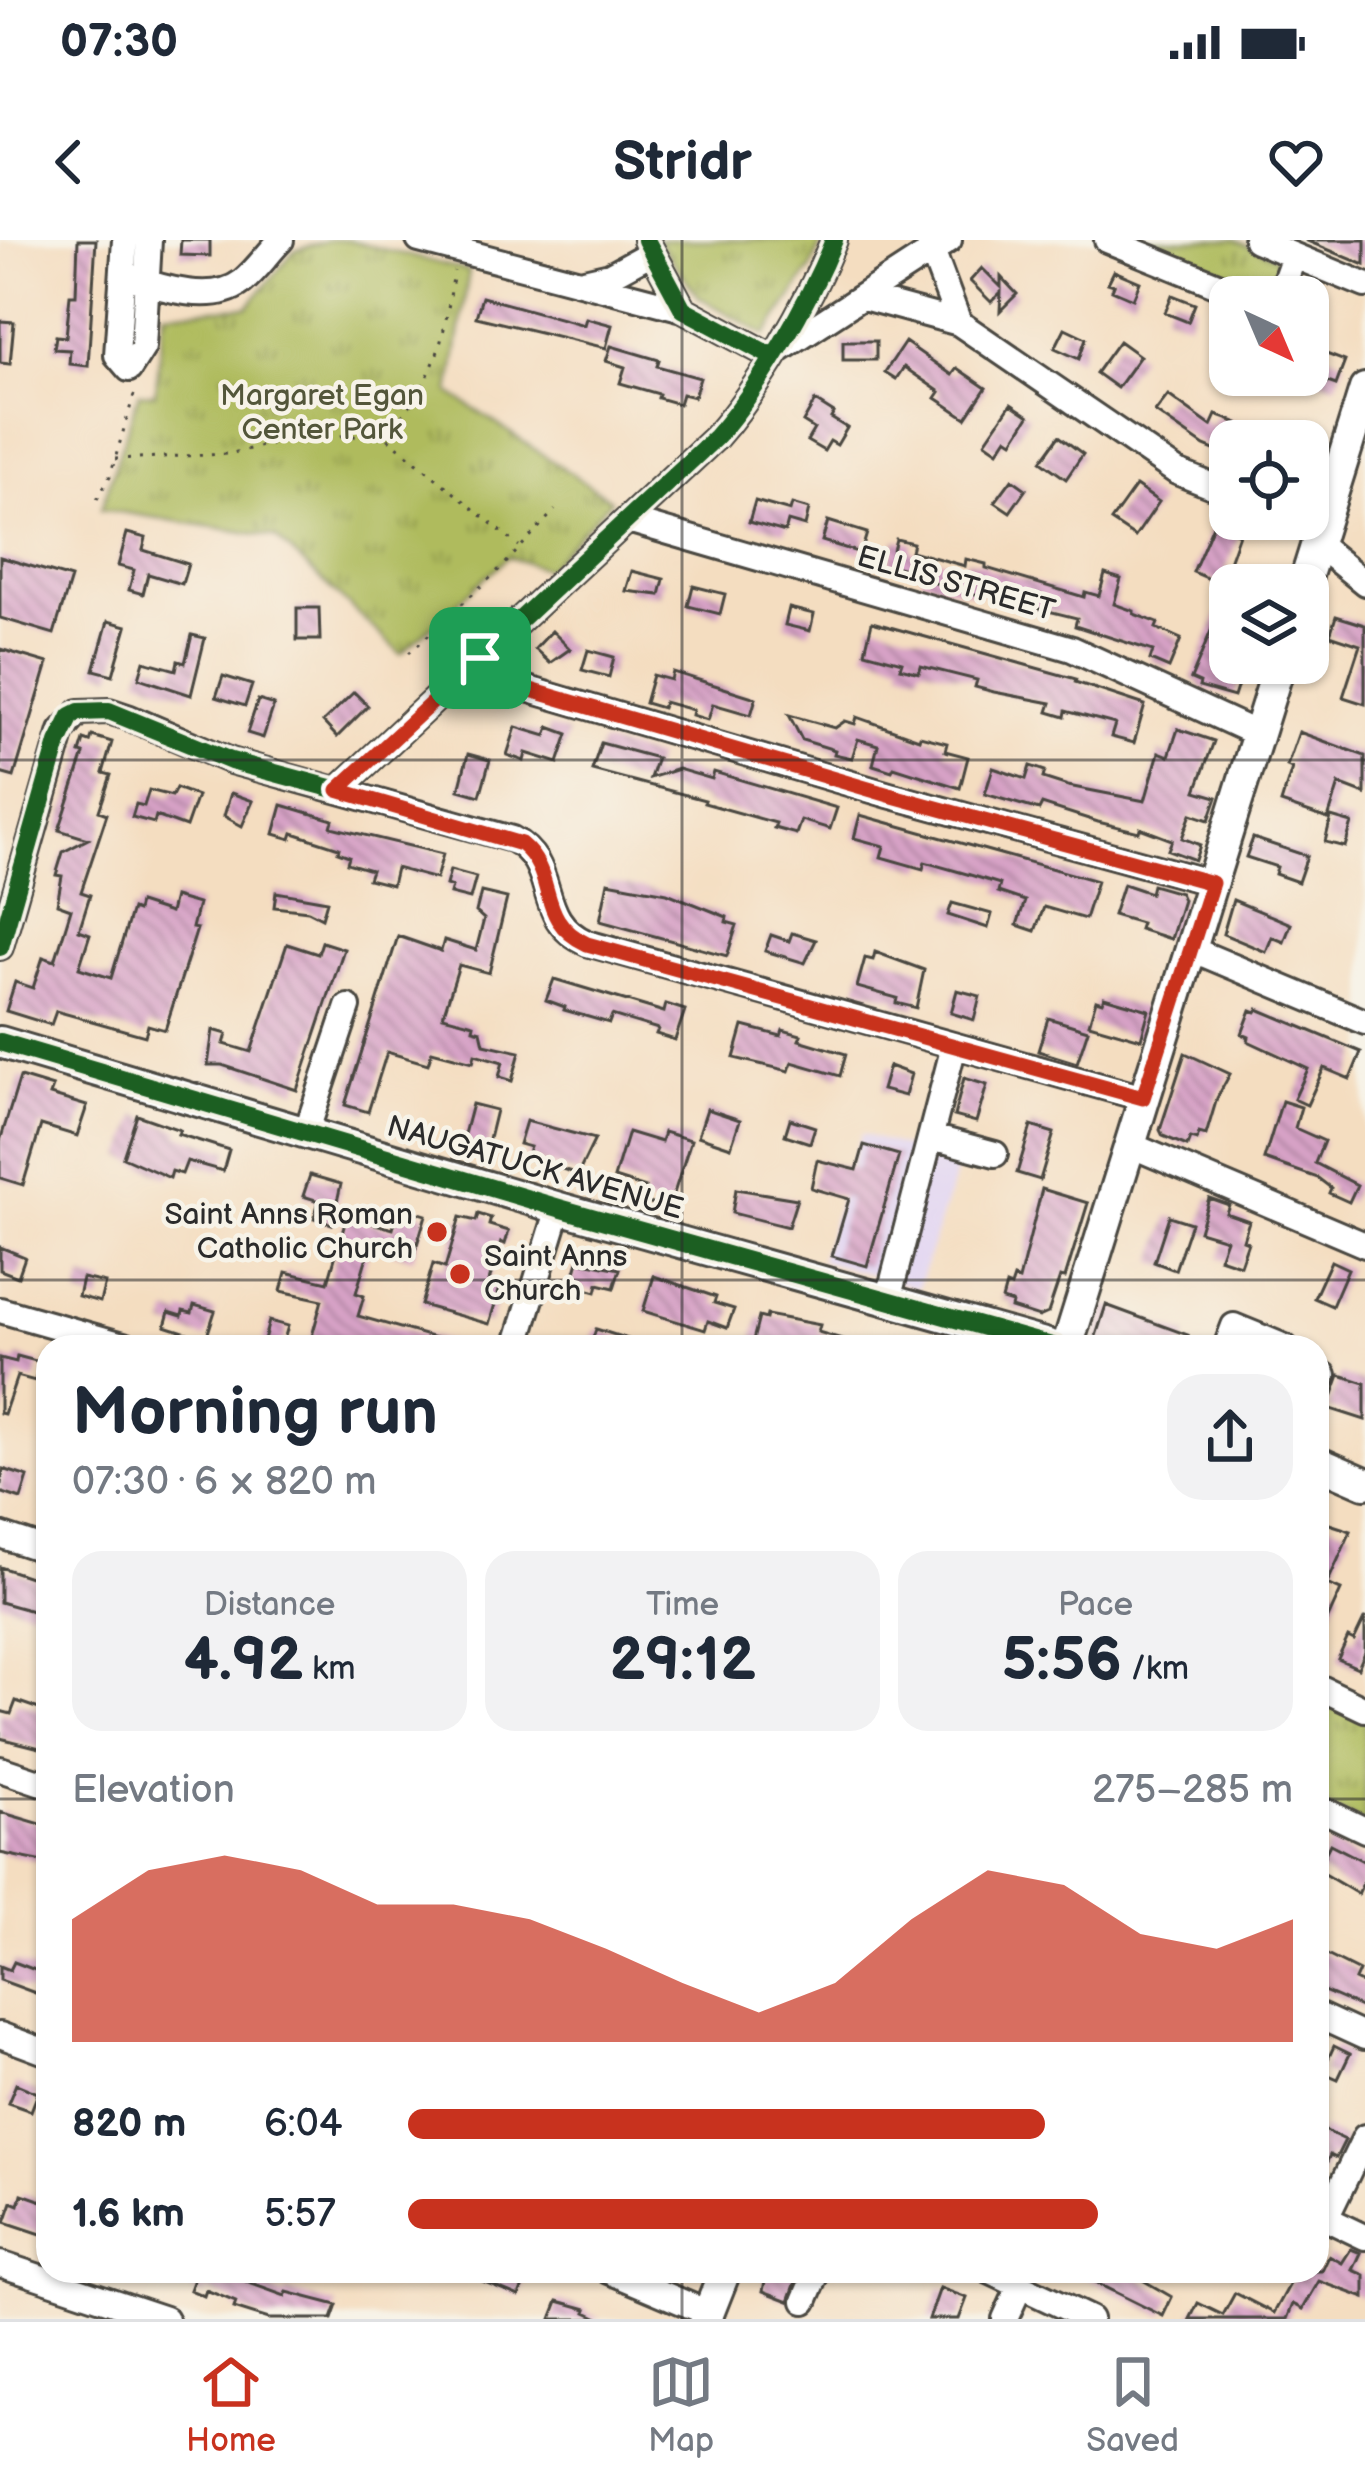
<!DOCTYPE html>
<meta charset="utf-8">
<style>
:root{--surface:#fff;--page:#f2f2f3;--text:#1f2937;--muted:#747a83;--line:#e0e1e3;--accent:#c8321e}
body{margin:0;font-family:"Balsamiq Sans",sans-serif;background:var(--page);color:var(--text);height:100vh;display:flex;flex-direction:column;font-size:45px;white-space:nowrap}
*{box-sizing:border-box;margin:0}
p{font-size:39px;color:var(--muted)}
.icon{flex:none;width:66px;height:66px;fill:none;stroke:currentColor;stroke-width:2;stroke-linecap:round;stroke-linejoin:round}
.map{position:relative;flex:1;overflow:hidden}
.panel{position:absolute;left:36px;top:1095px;width:1293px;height:948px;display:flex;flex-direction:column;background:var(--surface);border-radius:36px;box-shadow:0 3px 9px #0004}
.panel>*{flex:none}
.needle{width:78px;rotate:136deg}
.controls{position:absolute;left:1209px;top:36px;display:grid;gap:24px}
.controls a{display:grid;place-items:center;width:120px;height:120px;border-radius:24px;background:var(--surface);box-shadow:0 3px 9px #0004;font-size:60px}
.pin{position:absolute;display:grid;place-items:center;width:102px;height:102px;color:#fff;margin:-51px;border-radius:24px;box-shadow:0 6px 18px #0006}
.round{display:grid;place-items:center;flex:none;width:126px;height:126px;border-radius:36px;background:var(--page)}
.overview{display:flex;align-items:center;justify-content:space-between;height:204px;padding:0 36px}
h1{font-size:66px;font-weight:700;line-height:90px}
.metrics{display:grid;grid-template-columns:repeat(3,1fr);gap:18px;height:204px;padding:12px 36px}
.metrics div{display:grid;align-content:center;border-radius:30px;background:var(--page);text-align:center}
.metrics b{font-size:60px;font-weight:700}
.metrics small{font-size:33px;font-weight:400}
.metrics p{font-size:33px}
.chart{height:336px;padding:24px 36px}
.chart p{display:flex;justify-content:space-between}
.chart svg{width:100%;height:216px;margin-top:12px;fill:var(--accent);opacity:.7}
ul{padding:0 36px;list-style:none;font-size:39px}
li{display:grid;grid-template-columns:192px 144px 1fr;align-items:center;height:90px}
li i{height:30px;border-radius:15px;background:var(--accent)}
.status{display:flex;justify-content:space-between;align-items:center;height:84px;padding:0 60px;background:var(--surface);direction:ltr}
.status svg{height:33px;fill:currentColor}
header{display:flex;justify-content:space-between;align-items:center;height:156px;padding:0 36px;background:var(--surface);font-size:54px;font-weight:700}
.tab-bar{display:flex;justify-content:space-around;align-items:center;height:168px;border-top:3px solid var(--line);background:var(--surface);font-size:33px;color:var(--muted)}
.tab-bar a{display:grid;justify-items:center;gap:6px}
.tab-bar .current{color:var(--accent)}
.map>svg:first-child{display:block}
</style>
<div class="status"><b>07:30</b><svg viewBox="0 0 49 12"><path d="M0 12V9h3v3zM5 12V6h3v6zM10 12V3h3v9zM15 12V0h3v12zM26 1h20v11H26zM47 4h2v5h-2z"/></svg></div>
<header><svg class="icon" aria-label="back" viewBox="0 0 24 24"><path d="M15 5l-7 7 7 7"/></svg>Stridr<svg class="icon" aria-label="heart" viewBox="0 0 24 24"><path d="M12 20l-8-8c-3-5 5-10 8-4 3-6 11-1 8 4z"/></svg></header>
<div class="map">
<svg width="1365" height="2079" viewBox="0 0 1365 2079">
<defs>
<pattern id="grass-tufts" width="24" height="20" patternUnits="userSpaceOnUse" patternTransform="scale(3)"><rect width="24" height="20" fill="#afbb5d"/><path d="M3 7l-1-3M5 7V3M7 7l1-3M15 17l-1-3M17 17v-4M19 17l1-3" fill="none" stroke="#8f984d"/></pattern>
<pattern id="building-back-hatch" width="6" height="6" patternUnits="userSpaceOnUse" patternTransform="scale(3)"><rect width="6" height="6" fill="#d7a2c6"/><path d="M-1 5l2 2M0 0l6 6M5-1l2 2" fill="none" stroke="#af84a1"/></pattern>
</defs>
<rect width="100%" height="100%" fill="#f7f3e8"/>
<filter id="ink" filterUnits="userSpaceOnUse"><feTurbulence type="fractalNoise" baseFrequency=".00833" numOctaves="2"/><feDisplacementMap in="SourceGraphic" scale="24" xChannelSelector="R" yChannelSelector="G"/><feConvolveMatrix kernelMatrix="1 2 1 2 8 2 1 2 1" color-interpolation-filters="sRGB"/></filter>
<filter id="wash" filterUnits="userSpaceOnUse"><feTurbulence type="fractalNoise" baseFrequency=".004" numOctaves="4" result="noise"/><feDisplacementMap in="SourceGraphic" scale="48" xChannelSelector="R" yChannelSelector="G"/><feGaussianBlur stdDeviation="2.7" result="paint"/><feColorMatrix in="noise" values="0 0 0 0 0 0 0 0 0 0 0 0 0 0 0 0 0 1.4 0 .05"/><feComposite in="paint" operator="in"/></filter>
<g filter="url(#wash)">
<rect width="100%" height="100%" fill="#f4ddc0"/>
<path fill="#e1d4f3" d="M861,894l98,29 -41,125 -98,-28z"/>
<path fill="url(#grass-tufts)" stroke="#6d7344" stroke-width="3" d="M328,0h20l121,31 -19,122 161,107 -65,69 -38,-12 -107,97 -126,-117 -174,-28 38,-116 16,1 9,-82 84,-5 46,-56z
M657,0h166l-12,28 -45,67 -67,-38z
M1127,0h107l41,17 5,14 -8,18 -14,7z
M1317,1456l48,23v105l-48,-23z"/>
<g id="blocks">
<path fill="url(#building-back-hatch)" d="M78,0h18l-8,126 -19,-2 1,-14 -16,-1 2,-13 10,1 4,-42h6z
M181,0h29v16l-30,-1z
M1305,0h60v25z
M982,28l19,19v-10l16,17 -17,17 1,-19 -10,10 -21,-21z
M1114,31l26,11 -7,17 -21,-9 2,-5 -6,-2z
M1172,55l23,9 -7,18 -23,-9z
M482,57l102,28 2,-7 26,7 -6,23 -130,-31z
M0,81l14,1 -4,42 -10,-1z
M1065,88l21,10 -7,21 -24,-11z
M843,101h33v19h-33z
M1119,101l21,15 -23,32 -21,-15z
M905,102l47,33 5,-7 29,20 -20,30 -30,-20 4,-6 -36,-25 -8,12 -11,-7z
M611,106l48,14 -2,6 43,12 -6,19 -12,-3 -3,10 -21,-6 1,-4 -39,-11 5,-16 -19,-6z
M1308,107l37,14 -9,24 -28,-10z
M1168,155l43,31 5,-11 22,8 -12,32 -22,-9 -49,-34z
M815,161l19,12 -3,5 16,10 -10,17 -7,-4 -6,10 -17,-10 7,-12 -11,-7z
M1011,164l18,12 -16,25 -6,-4 -9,14 -13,-9z
M1059,196l24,18 -17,25 -25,-18z
M1012,239l14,10 -16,23 -15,-10z
M1136,246l23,16 -24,35 -24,-16z
M755,261l35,10 2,-7 17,5 -4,17 -17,-5 -3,11 -36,-10z
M828,281l39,12 -6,20 -39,-12z
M1214,283l25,11 -18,50 -28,-12z
M127,293l19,5 -3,12 45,14 -6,20 -34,-10 -5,20 -14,-4 5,-20 -16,-4z
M896,299l17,4 -2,8 54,15 1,-7 20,5v4l98,29 1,-5 14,4 6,-22 16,5 -7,25 20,7v3l24,9 -2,5 25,11 -12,29 -19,-8 3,-9 -78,-25 2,-8 -49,-12 2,-5 -50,-11 -1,5 -20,-5 -38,-11 1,-6 -33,-8z
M0,317l71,21 -17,56 -54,-16z
M632,331l32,8 -4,16 -34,-4z
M1230,345v78h15l-11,34 -35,-10 1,-4 -9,-4z
M693,346l32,8 -5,20 -32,-8z
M297,368h22l1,32h-23z
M789,368l25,6 -4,17 -25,-6z
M1336,376l29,9v79l-22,-7 17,-52 -30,-10z
M108,381l19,5 -14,49 -19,-5z
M872,382l204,57 -1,3 70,23 -11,38 -23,-6 4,-13 -49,-13 -1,6 -17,-5 3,-9 -57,-11 -19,-5 2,-7 -56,-14 -2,7 -19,-5 2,-6 -37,-10z
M552,391l18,18 -20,14 -15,-14z
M192,395l13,3 -14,57 -52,-17 5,-17 32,9 2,-9 7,2z
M0,409l48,14 -34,114 -14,-4z
M588,410l26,7 -5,20 -27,-7z
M673,432l83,26 -5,17 -38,-11 -5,16 -16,-5 1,-5 -29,-8 -2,6 -17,-5 8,-28 18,5z
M223,436l29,9 -7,21 -29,-9z
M354,452l14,14 -31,31 -14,-15z
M258,460l16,5 -11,33 -16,-5z
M789,475l46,13 10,-7 10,3 2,-7 62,22 1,-3 27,7 -2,8 23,6 -8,31 -66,-21 -2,4 -19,-6 5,-20 -20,-6 -6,19 -18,-4 1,-4 -33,-10z
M516,487l30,9 3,-9 19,7 -10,29 -32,-10 -2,8 -17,-6z
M1178,489l36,12 -18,50 21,6 -8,23 -18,-6 -9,24 18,7 -5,15 -27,-10 4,-10 -32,-12 -1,4 -41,-10 -56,-18 -3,6 -54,-16 8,-26 33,11 4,-13 15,5 -2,7 25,8 77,15 14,-49 10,4z
M1299,492l66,24v38l-26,-10 -11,35 -47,-16 11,-35 -5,-2z
M92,496l20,6 -9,31 8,2 -12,36 8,3 -26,78 9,3 -11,35 11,4 -11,34 32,10 21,-69 5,2 2,-8 31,10 4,-16 24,7 -6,24 5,1 -32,101 -17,-5 -3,11 -89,-25 -5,14 -45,-14 9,-29 18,6 10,-31 12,4 16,-52 -14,-5 5,-28 -6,-1 7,-23 25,-13 -29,-9 25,-76 -4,-1 4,-13 6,2z
M601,503l56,15 -7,20 28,-9 34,10 2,-7 123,36 -7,21 -29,-9 -5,14 -22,-6 2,-5 -72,-20 1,-3 -113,-30z
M468,514l22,6 -10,36 -21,-6z
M176,548l21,8 -11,31 -30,-11 -2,7 -22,-6 4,-13 8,2 5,-16 23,6z
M231,553l22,8 -11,25 -18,-10z
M282,565l51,15 -2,7 112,27 -7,25 -40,-11 -4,17 -24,-6 3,-9 -24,-7 2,-7 -11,-4 1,-4 -46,-15 -2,6 -17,-5z
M860,575l237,66 -12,38 -41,-12 -9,24 -18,-6 8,-24 -27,-9 2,-8 -33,-10 -42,-12 -2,7 -42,-12 3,-11 -30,-8z
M1331,577l21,6 -7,24 -20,-5z
M1253,598l54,18 -9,26 -23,-8 2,-7 -31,-10z
M450,630l26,7 -6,22 -20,-5 2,-7 -6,-2z
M608,642l59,11 60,24 -1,5 11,3 -10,31 -127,-35z
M1123,644l27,9 2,-8 28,8 3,7 -12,39 -32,-10 2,-6 -28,-8z
M276,652l51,9 -5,17 -14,-7 -34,-4z
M481,652l26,6 -18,75 -30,-8 -16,51 31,8 -1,5 8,2 3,13 36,8 -8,29 -13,-4 4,-15 -28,-8 -2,8 -41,-11 -4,13 -41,-12 -19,60 -23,-7 53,-169 43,15 3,-11 32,10 8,-31 -8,-7z
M1233,660l58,24 -7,18 -12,-5 -6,15 -43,-18z
M952,663l40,11 -4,14 -40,-13z
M792,693l24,7 -11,23 -40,-12 6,-16 18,6z
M322,702l22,7 -47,141 -75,-25h-14l5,-35 14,4 -3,10 27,8 36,-108 31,10z
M875,712l49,18 -8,38 -20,-5 1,-5 -40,-11 8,-29 8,2z
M554,739l110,33 2,-8 19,6 -10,30 -19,-6 2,-5 -46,-14 -3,8 -45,-13 1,-3 -19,-7z
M957,750l23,6 -6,24 -23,-7z
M1104,757l45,13 -8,29 -52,-15 7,-24 6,2z
M1258,769l103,43 -11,27 -26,-11 -17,37 -13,-6 14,-30 -60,-28 1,-4 -7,-3 9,-24 5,2z
M1048,778l40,12 -11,33 -39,-12z
M743,786l38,10 2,-6 18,5 -2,5 47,14 -6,22 -48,-14 -3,9 -55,-13z
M1185,813l45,21 -13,24 -11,37 -7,-2 -2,7 -7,-2 -3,8 -24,-10 -3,-6z
M889,826l22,8 -6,22 -23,-6z
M20,837l33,10 -3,8 37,11 -10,30 -36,-11 -18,60 -23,-7v-37z
M964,838l23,7 -11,37 -22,-6z
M1282,861l19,6 -6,21 29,13 -9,22 42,22 -8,17 -20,-9 2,-5 -13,-10 -54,-19z
M472,864l24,6 -9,37 -22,-5 -2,-4z
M707,869l33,11 -9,27 -33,-11z
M137,875l43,15 -2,4 51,16 -6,21 -36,-10 -5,13 -10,-3 -2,7 -47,-21z
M790,879l25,8 -5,16 -25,-8z
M526,881l69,18 -17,35 -52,-16 4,-11 -11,-3z
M1031,886l23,7 -14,47 -23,-7z
M628,892l33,10 3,-10 27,8 -22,69 -27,-8 4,-13 -32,-10z
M864,905l35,10 -32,111 -35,-10 17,-57 -38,-11 6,-28 40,10z
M310,935l31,9 -9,40 -18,-6 5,-17 -16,-5z
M736,949l61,10 -9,28 -56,-14z
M1042,949l46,14 -23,75 -5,-1 -12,36 -9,4 -28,-9 1,-5 -10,-3 4,-15 5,2 3,-9 5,2z
M1209,958l20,7 -3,8 23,8 -6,19 5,2 -8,23 -21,-7 7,-19 -27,-8z
M399,967l27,8 -13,43 -43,-12 -14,47 8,3 -6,20 95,27 -1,4h-143l13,-47 -41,-9 5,-19 42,10 19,-66 46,13z
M478,974l13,4 -2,7 20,6 -4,13 -4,-2 -12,39 12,3 -12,40 -68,-19 12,-41 12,4 15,-51 16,4z
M1169,976l22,7 -16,47 -21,-8z
M0,1007l25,10 -7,20 -18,-7z
M578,1021l42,8 -6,19 -16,-4 -2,8 -25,-7z
M1331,1021l17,8 -16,37 -18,-8z
M654,1036l62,21 -2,6 20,6 -7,19 -19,-7 -3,9 -62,-19z
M82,1038l23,5 -5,19 -22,-6z
M194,1065l21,6 -9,28 -41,-13 4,-14 13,4 1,-5 9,2z
M1106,1065l82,30 -5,12h-78l-11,-5z
M767,1075l53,10 -2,7 38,11 -1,4 -103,-3 7,-27 7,2z
M269,1081l19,5 -6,21h-20z
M596,1089l48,15 -1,3h-53z
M17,1116l23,6 -5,19 -18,-5 -13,38 -4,-1v-55l16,4z
M1340,1135l25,8v37l-37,-12z
M3,1229l25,8 -7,22 -21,-7z
M1317,1280l34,11 -24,53 14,6 -24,53z
M0,1327l48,16v26l-14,-5 -2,7 -32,-9z
M1365,1377v35l-7,16 -20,-9 10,-22 6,3z
M16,1461l32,11v38l-48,-12v-27l11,3z
M0,1572l48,14v37l-48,-10z
M1330,1604l35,18v17l-7,15 -41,-24z
M1317,1710l42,21 -4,9 10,5v24l-48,-21z
M14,1722l32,12 -8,20 -38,-14v-14l10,4z
M1334,1806l16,8 -12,25 -16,-7z
M16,1844l22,9 -7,18 -23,-8z
M1322,1889l23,11 -9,18 -6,-3 -13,29v-44z
M22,1954l26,9 -4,32 -39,-13 7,-20 7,3z
M1351,2009l10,4 -8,17 12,5v23l-46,-17 -16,28 -10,-5 -6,15h-97l8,-16 25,12 12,-22 39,20 23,-42h25l7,-15 13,7z
M197,2031h19l69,25 2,-4 50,13 -5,14h-63l-35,-11 2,-6 -30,-12 -2,6 -14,-6z
M458,2031h60l9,4 -8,21z
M767,2031h33l-11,30 -26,-10z
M1072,2031h55l45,26 -9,19z
M940,2048l27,10 -8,21h-30z
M558,2061l29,8 -1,3 15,7h-50z"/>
</g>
</g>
<g filter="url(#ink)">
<use href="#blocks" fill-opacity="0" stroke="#494641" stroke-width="3"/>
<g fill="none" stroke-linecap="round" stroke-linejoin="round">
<g stroke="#494641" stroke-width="30">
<path id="minor" d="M125,0l-8,115 12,14 14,-22 6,-107
M419,0l264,69 88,47
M646,0l37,69
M928,0l31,83
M1107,0l140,57
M1256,0l109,45
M132,37c30,12 82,27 110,5 15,-12 26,-29 39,-42
M584,41l26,-6 42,-23
M863,57l96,26 218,149 53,21
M1279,57l15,-41
M778,111l171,-111
M1298,279l24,10
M628,280l444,129 185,85
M1317,304l48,39
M480,418l21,19 23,11 365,107 323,88
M338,550l378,-353c44,-49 93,-135 118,-197
M0,707l62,-216 17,-19 30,-1 21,7 101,43 281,78c49,26 20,80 75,104l556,155
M1191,709l174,73
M306,893l42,-126
M932,897l63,17
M1128,904l237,101
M888,1060l66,-254
M0,1070l130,37
M516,1107l43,-139
M1226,1107l8,-21 51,21
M1317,1132l7,3
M0,1295l48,16
M1317,1446l48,23
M0,1529l48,16
M1317,1567l48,23
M1317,1775l48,22
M0,1795l48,18
M1317,1974l48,23
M1326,1978l39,-81
M0,2024l165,55
M609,2031l99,42
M989,2031l101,48
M805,2061l13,-30
M1005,2079l15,-33"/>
</g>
<g stroke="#494641" stroke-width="36">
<path id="major" d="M1304,345l61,-196
M0,802l559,166 496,139
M1067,1107l213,-684
M1317,1222l48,21
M706,2079l19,-48"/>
</g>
<path stroke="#494641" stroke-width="3" stroke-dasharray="3 9" stroke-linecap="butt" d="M387,195c51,-62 55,-86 67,-164
M115,219l113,-5 82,-19 76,2 133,109
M97,259l13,-23 26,-88
M436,390l16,10
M409,413l96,-89 50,-54"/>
<use href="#minor" stroke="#fff" stroke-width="24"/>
<use href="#major" stroke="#fff" stroke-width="30"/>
<g stroke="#f7f3e8" stroke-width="26">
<path id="cycleway" d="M646,0l37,69 88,47
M0,707l58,-204 13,-27 8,-4 30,-1 122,50 107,29 378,-353c44,-49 93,-135 118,-197
M0,802l559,166 496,139"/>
</g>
<use href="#cycleway" stroke="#1b5e20" stroke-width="18"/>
</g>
</g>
<g fill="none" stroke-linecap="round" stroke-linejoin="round" filter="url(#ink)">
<g stroke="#fff" stroke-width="24">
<path id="route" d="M480,418l21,19 23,11 365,107 323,88 -69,215 -556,-154c-53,-25 -28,-69 -66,-100l-183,-54z"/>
</g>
<use href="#route" stroke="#c8321e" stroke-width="15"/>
</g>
<path fill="none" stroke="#2b2b2b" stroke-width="3" stroke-opacity="0.55" d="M682,0v1107M0,520h1365M0,1040h1365M0,1559h48M1317,1559h48M682,2031v48"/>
<g fill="#c8321e" stroke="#f7f3e8" stroke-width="4.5">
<circle cx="437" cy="992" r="12"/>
<circle cx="460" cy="1034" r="12"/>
</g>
<g text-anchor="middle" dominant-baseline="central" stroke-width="9" stroke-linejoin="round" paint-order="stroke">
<g font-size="30" fill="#53563a" stroke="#f7f3e8">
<text x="322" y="156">Margaret Egan<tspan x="322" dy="34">Center Park</tspan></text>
</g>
<g font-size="30" fill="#2b2b2b" stroke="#f7f3e8">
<text transform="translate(956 344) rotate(16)">ELLIS STREET</text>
<text transform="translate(535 928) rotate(16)">NAUGATUCK AVENUE</text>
</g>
<g font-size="30" fill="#2b2b2b" stroke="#f7f3e8" text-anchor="end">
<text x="413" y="975">Saint Anns Roman<tspan x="413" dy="34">Catholic Church</tspan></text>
<text x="484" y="1017" text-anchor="start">Saint Anns<tspan x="484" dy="34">Church</tspan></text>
</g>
</g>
</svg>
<div class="controls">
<a><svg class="needle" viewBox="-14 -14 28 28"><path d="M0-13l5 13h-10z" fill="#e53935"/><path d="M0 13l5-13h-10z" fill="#747a83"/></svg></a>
<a><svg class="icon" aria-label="locate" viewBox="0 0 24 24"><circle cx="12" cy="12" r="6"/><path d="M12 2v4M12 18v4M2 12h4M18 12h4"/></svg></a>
<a><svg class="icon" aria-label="layers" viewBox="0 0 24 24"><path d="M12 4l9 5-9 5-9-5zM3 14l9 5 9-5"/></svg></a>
</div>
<div class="pin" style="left:480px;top:418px;background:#1e9e55"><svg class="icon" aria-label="arrive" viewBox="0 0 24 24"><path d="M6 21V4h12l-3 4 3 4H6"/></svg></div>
<section class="panel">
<div class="overview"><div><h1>Morning run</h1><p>07:30 · 6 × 820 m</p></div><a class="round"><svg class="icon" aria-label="share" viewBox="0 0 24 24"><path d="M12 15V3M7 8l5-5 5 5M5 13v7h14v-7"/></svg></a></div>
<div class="metrics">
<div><p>Distance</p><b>4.92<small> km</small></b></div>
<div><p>Time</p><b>29:12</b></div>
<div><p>Pace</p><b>5:56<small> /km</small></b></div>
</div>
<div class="chart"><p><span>Elevation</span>275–285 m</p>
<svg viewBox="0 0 160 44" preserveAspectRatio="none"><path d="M0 44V19L10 9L20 6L30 9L40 16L50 16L60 19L70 25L80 32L90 38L100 32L110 19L120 9L130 12L140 22L150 25L160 19V44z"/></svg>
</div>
<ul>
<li><b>820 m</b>6:04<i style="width:72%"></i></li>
<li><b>1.6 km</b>5:57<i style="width:78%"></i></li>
</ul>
</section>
</div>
<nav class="tab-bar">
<a class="current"><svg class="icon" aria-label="home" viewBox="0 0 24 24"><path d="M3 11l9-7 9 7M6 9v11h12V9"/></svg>Home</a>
<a><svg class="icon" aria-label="map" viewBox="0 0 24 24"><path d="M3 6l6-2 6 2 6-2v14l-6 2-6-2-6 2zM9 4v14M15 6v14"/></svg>Map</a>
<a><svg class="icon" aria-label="saved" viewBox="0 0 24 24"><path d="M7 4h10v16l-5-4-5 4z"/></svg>Saved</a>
</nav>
